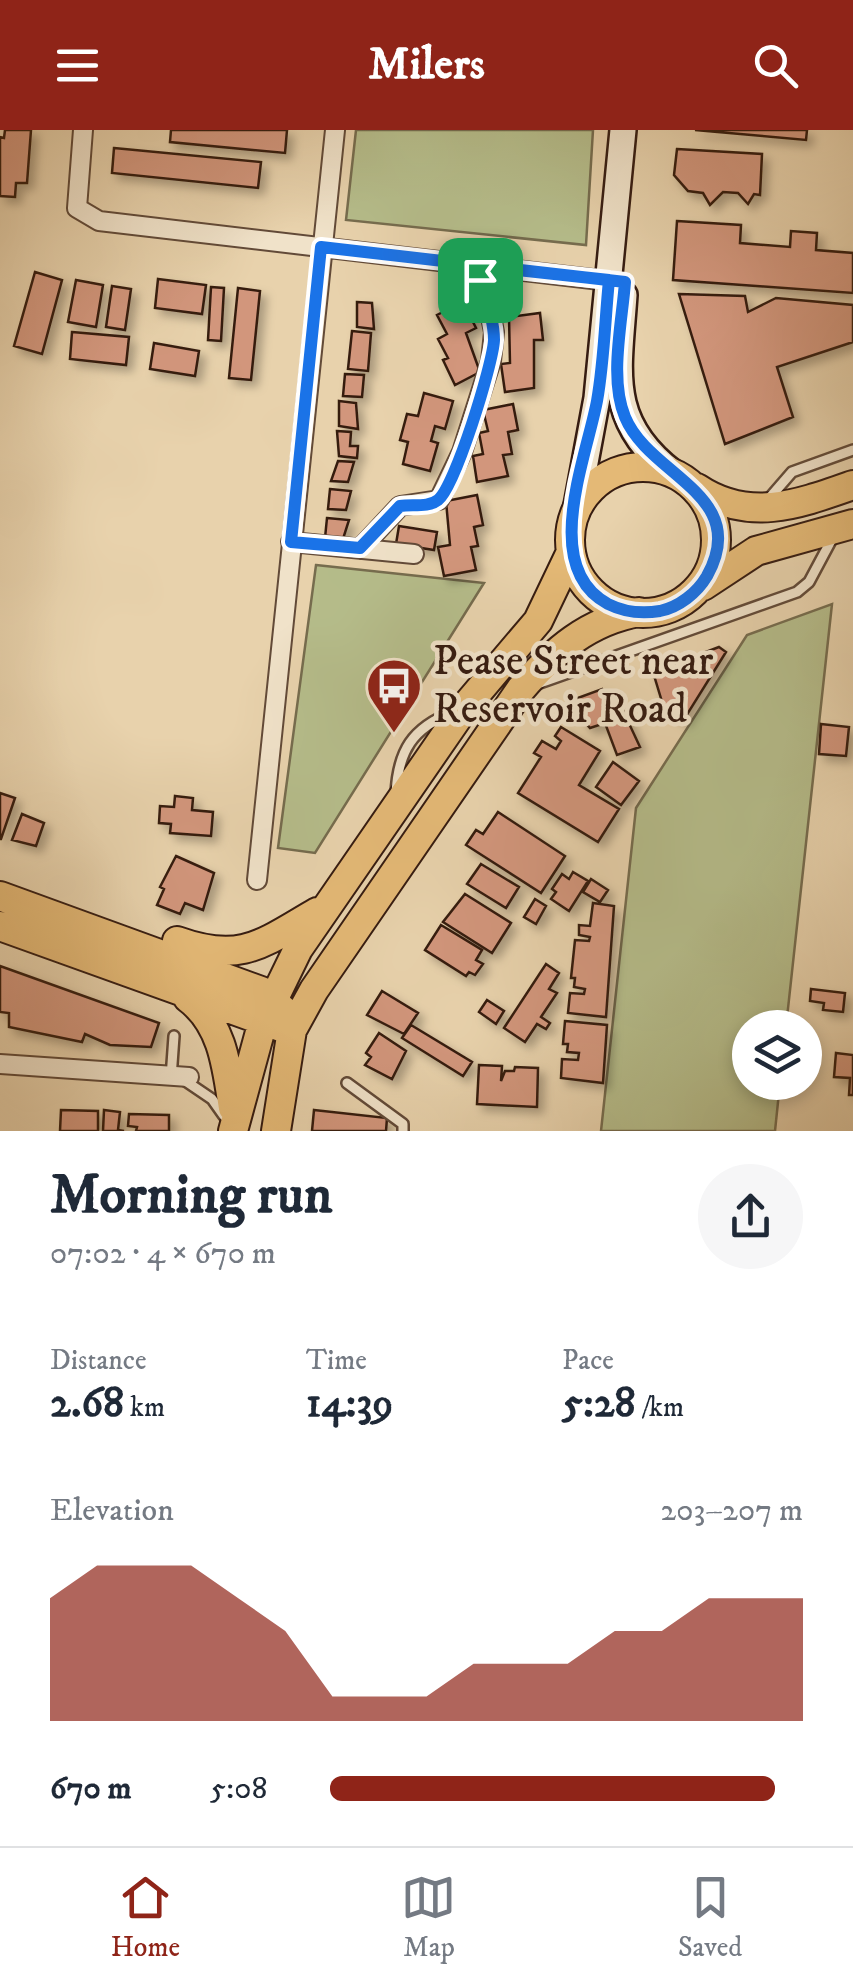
<!DOCTYPE html>
<meta charset="utf-8">
<style>
:root{--surface:#fff;--page:#f6f6f7;--text:#1f2937;--muted:#747a83;--line:#e0e1e3;--accent:#8f2418}
body{margin:0;font-family:"IM FELL DW Pica",serif;background:var(--page);color:var(--text);height:100vh;display:flex;flex-direction:column;font-size:38px;white-space:nowrap}
*{box-sizing:border-box;margin:0}
p{font-size:32px;color:var(--muted)}
.icon{flex:none;width:55px;height:55px;fill:none;stroke:currentColor;stroke-width:2;stroke-linecap:round;stroke-linejoin:round}
.map{position:relative;height:1001px;overflow:hidden}
.drawer{display:flex;flex-direction:column;background:var(--surface);flex:1}
.drawer>*{flex:none}
.buttons{position:absolute;left:732px;top:880px;display:grid;gap:20px}
.buttons a{display:grid;place-items:center;width:90px;height:90px;border-radius:50%;background:var(--surface);box-shadow:0 5px 15px #0003;font-size:50px}
.pin{position:absolute;display:grid;place-items:center;width:85px;height:85px;color:#fff;margin:-42px;border-radius:20px;box-shadow:0 5px 15px #0006}
.round{display:grid;place-items:center;flex:none;width:105px;height:105px;border-radius:52px;background:var(--page)}
.head{display:flex;align-items:center;justify-content:space-between;height:170px;padding:0 50px}
h1{font-size:55px;font-weight:800;line-height:75px}
.metrics{display:grid;grid-template-columns:repeat(3,1fr);gap:15px;height:170px;padding:10px 50px}
.metrics div{display:grid;align-content:center}
.metrics b{font-size:42px;font-weight:800}
.metrics small{font-size:28px;font-weight:400}
.metrics p{font-size:28px}
.chart{height:280px;padding:20px 50px}
.chart p{display:flex;justify-content:space-between}
.chart svg{width:100%;height:180px;margin-top:10px;fill:var(--accent);opacity:.7}
ul{padding:0 50px;list-style:none;font-size:32px}
li{display:grid;grid-template-columns:160px 120px 1fr;align-items:center;height:75px}
li i{height:25px;border-radius:12px;background:var(--accent)}
header{display:flex;justify-content:space-between;align-items:center;height:130px;padding:0 50px;background:var(--accent);color:#fff;font-size:45px;font-weight:800}
.tabs{display:flex;justify-content:space-around;align-items:center;height:140px;border-top:2px solid var(--line);background:var(--surface);font-size:28px;color:var(--muted)}
.tabs a{display:grid;justify-items:center;gap:5px}
.tabs .selected{color:var(--accent)}
.map>svg:first-child{display:block}
</style>
<header><svg class="icon" aria-label="menu" viewBox="0 0 24 24"><path d="M4 6h16M4 12h16M4 18h16"/></svg>Milers<svg class="icon" aria-label="search" viewBox="0 0 24 24"><circle cx="10" cy="10" r="6"/><path d="M15 15l6 6"/></svg></header>
<div class="map">
<svg width="853" height="1001" viewBox="0 0 853 1001">
<defs>
<filter id="shadow"><feDropShadow dx="6" dy="6" stdDeviation="5" flood-color="#0004"/></filter>
</defs>
<rect width="100%" height="100%" fill="#e8d2ac"/>
<filter id="stains"><feTurbulence type="fractalNoise" baseFrequency=".002" numOctaves="4"/><feColorMatrix values="0 0 0 0 .2 0 0 0 0 .09 0 0 0 0 .02 0 0 0 .5 -.17"/></filter>
<radialGradient id="worn" r=".72"><stop offset=".6" stop-color="#630" stop-opacity="0"/><stop offset="1" stop-color="#630" stop-opacity=".3"/></radialGradient>
<path fill="#b5bc8a" stroke="#766c4e" stroke-width="2.5" d="M356,0h237l-7,115 -240,-25z
M316,435l168,18 -169,270 -37,-5z
M832,474l-46,423 -36,1v54l30,1 -5,48h-174l35,-323 111,-173z"/>
<path fill="#d2967c" stroke="#361c11" stroke-width="2.5" filter="url(#shadow)" d="M5,0h26l-4,53h-11l-1,14 -15,-1v-59l4,1z
M171,0h116l-2,23 -115,-11z
M695,0h112l-1,10z
M114,18l147,14 -3,26 -146,-15z
M677,19l85,5 -2,41 -6,-1 -6,10 -10,-11 -15,-1 -13,13 -7,-12 -15,-2 -14,-16z
M677,91l64,4 -1,18 50,4 1,-16 26,2 -1,17 37,3v40l-180,-13z
M35,142l27,8 -20,74 -28,-8z
M158,149l48,6 -4,29 -47,-6z
M76,150l27,5 -7,42 -28,-5z
M112,156l19,3 -6,41 -19,-3z
M211,157l13,1 -3,53 -13,-1z
M238,158l22,3 -9,89 -22,-2z
M679,164l66,2 3,16 28,-14 77,7v37l-76,25 16,50 -68,27z
M357,172l15,1 2,26 -17,-2z
M463,172l13,26 -10,5 14,39 -25,13 -12,-25 5,-2 -10,-19 9,-5 -10,-19z
M540,183l3,27h-9v48l-29,4 -4,-28 9,-1 -1,-46z
M352,201l19,2 -3,38 -20,-2z
M72,202l57,5 -3,28 -56,-6z
M154,213l45,8 -4,25 -45,-7z
M345,244l19,1 -2,22 -19,-1z
M424,263l29,8 -8,28 -10,-3 -4,15 7,2 -8,28 -27,-7 5,-22 -8,-2 7,-26 11,2z
M339,271l17,2 2,26 -19,-3z
M513,274l5,26 -10,2 4,22 -9,1 5,21 -31,6 -4,-26 10,-2 -4,-21 9,-2 -5,-21z
M337,301l14,1 -1,14h8l-1,12 -18,-2z
M338,331l16,1 -6,20 -17,-1z
M330,359l21,2 -5,19 -18,-1z
M477,365l6,30 -9,2 4,19 -7,1 5,23 -32,6 -6,-29 12,-2 -4,-44z
M327,388l22,2 -6,19 -18,-1z
M399,396l38,6 -3,18 -38,-6z
M719,517l7,5 -43,69 -20,-16 -10,-33z
M602,559l6,17 11,-4 21,45 -23,8 -12,-32 -15,5 -7,-8 -8,-21z
M821,594l28,3 -3,29 -27,-2z
M561,597l39,24 -21,34 40,24 -21,33 -80,-49 23,-36 -7,-4 8,-12 14,8 5,-8 -6,-5z
M613,632l26,19 -18,24 -25,-18z
M0,663l15,5 -14,41h-1z
M175,666l18,2 -1,12 21,2 -2,24 -41,-3 1,-9 -12,-1 1,-17 14,1z
M498,682l67,44 -24,37 -75,-48 10,-15 7,4z
M22,684l22,9 -8,23 -24,-6z
M176,726l38,17 -11,37 -18,-7 -5,11 -23,-9 7,-16 -4,-2z
M481,734l38,23 -13,21 -39,-24z
M573,742l15,9 -19,30 -18,-12 5,-7 -4,-3 10,-15 7,5z
M591,749l17,11 -8,12 -17,-10z
M465,764l46,29 -19,30 -49,-31z
M535,769l11,7 -10,18 -12,-7z
M593,773l21,3 -8,111 -38,-4 2,-20 14,1 1,-5 -11,-2 1,-9h-4l4,-38 14,1 1,-4 -11,-2v-10l11,1z
M441,795l41,25 -6,10 7,4 -8,11 -6,-3 -3,4 -41,-26z
M546,834l13,9 -10,16 8,4 -16,24 9,6 -4,6 -9,-5 -12,18 -21,-14z
M0,836l159,57 -8,24 -41,-2 -25,-11 -3,8 -73,-15v-14l-9,-1z
M811,859l34,4 -2,19 -20,-2 1,-7 -14,-2z
M382,861l36,22 -14,21 -37,-19z
M487,870l17,11 -8,13 -17,-12z
M565,891l42,4 -4,58 -42,-5 1,-19 16,1 1,-7 -12,-1 1,-8h-5z
M411,895l61,37 -9,14 -61,-38z
M379,903l27,18 -14,28 -27,-14 6,-8 -5,-4z
M836,923l17,2v40h-4l1,-17 -16,-1z
M479,935l23,1 -1,15 4,-10h9l1,-4 23,1 -1,39 -60,-3z
M61,980l37,1v20h-38z
M104,980l16,2 -2,18 6,1h-21z
M314,980l73,8 -1,13h-74z
M129,984l40,1v16h-33l1,-4 -9,-1z"/>
<g fill="none" stroke-linecap="round" stroke-linejoin="round">
<g stroke="#624a38" stroke-width="14">
<path id="lane" d="M766,372l26,-30 61,-22
M540,553l257,-91 12,-10 24,-45
M396,664c2,-43 16,-66 57,-82
M171,948l3,-42
M184,950l28,19 12,17
M347,953l56,41v7"/>
</g>
<g stroke="#624a38" stroke-width="22">
<path id="street" d="M83,0l-6,78 22,13 510,60
M291,412l123,12
M360,419l40,-43 39,-6 23,-48 29,-91 3,-29 -13,-66
M257,750l78,-750
M0,934l189,13"/>
</g>
<g stroke="#361c11" stroke-width="30">
<path id="secondary" d="M624,165c-5,76 -19,126 49,178
M576,381l21,-113 26,-268"/>
</g>
<g stroke="#361c11" stroke-width="32">
<path id="primary" d="M570 410a73 73 0 1 1 146 0a73 73 0 1 1-146 0Z
M697,358c52,35 102,16 156,-3
M703,456l53,-35 97,-27
M0,766l261,95 23,20
M0,796l281,101
M177,811c64,23 85,3 140,-29
M188,868c35,26 39,70 45,110
M233,1001l30,-110 35,-72 167,-242 73,-86 33,-69
M276,1001l16,-101 22,-40 207,-301c33,-38 67,-68 118,-77"/>
</g>
<use href="#lane" stroke="#f0e2c9" stroke-width="9"/>
<use href="#street" stroke="#f0e2c9" stroke-width="18"/>
<use href="#secondary" stroke="#f0e2c9" stroke-width="25"/>
<use href="#primary" stroke="#e4b976" stroke-width="28"/>
</g>
<g fill="none" stroke-linecap="round" stroke-linejoin="round">
<g stroke="#fff" stroke-width="20">
<path id="route" d="M480,150c6,20 14,40 14,60 -1,24 -39,147 -56,160 -10,8 -26,4 -38,6l-40,42 -69,-6 30,-295 304,35c-3,41 -16,97 0,135 24,59 127,78 82,159 -10,17 -28,31 -47,35 -18,3 -36,1 -52,-7 -68,-36 -22,-145 -11,-203 7,-39 8,-81 12,-121l-128,-14 -1,14"/>
</g>
<use href="#route" stroke="#1a73e8" stroke-width="12"/>
</g>
<defs>
<g id="bus-pin" transform="scale(2.875)"><path d="M0 17L-7.5 6A9.5 9.5 0 1 1 7.5 6Z" fill="#8f2418" stroke="#f0e2c9"/><path d="M-5-6H5V4H4V6H2V4H-2V6H-4V4H-5ZM-3.5-4V0h7V-4ZM-3.5 1.2v1.5H-2V1.2ZM2 1.2v1.5H3.5V1.2Z" fill="#fff"/></g>
</defs>
<g fill-rule="evenodd">
<use href="#bus-pin" x="394" y="556"/>
</g>
<g text-anchor="middle" dominant-baseline="central" stroke-width="9" stroke-linejoin="round" paint-order="stroke">
<g font-size="42" fill="#361c11" stroke="#f0e2c9" text-anchor="start">
<text x="433" y="532">Pease Street near<tspan x="433" dy="48">Reservoir Road</tspan></text>
</g>
</g>
<rect width="100%" height="100%" filter="url(#stains)"/>
<rect width="100%" height="100%" fill="url(#worn)"/>
</svg>
<div class="buttons">
<a><svg class="icon" aria-label="layers" viewBox="0 0 24 24"><path d="M12 4l9 5-9 5-9-5zM3 14l9 5 9-5"/></svg></a>
</div>
<div class="pin" style="left:480px;top:150px;background:#1e9e55"><svg class="icon" aria-label="arrive" viewBox="0 0 24 24"><path d="M6 21V4h12l-3 4 3 4H6"/></svg></div>
</div>
<section class="drawer">
<div class="head"><div><h1>Morning run</h1><p>07:02 · 4 × 670 m</p></div><a class="round"><svg class="icon" aria-label="share" viewBox="0 0 24 24"><path d="M12 15V3M7 8l5-5 5 5M5 13v7h14v-7"/></svg></a></div>
<div class="metrics">
<div><p>Distance</p><b>2.68<small> km</small></b></div>
<div><p>Time</p><b>14:39</b></div>
<div><p>Pace</p><b>5:28<small> /km</small></b></div>
</div>
<div class="chart"><p><span>Elevation</span>203–207 m</p>
<svg viewBox="0 0 160 44" preserveAspectRatio="none"><path d="M0 44V14L10 6L20 6L30 6L40 14L50 22L60 38L70 38L80 38L90 30L100 30L110 30L120 22L130 22L140 14L150 14L160 14V44z"/></svg>
</div>
<ul>
<li><b>670 m</b>5:08<i style="width:94%"></i></li>
</ul>
</section>
<nav class="tabs">
<a class="selected"><svg class="icon" aria-label="home" viewBox="0 0 24 24"><path d="M3 11l9-7 9 7M6 9v11h12V9"/></svg>Home</a>
<a><svg class="icon" aria-label="map" viewBox="0 0 24 24"><path d="M3 6l6-2 6 2 6-2v14l-6 2-6-2-6 2zM9 4v14M15 6v14"/></svg>Map</a>
<a><svg class="icon" aria-label="saved" viewBox="0 0 24 24"><path d="M7 4h10v16l-5-4-5 4z"/></svg>Saved</a>
</nav>
